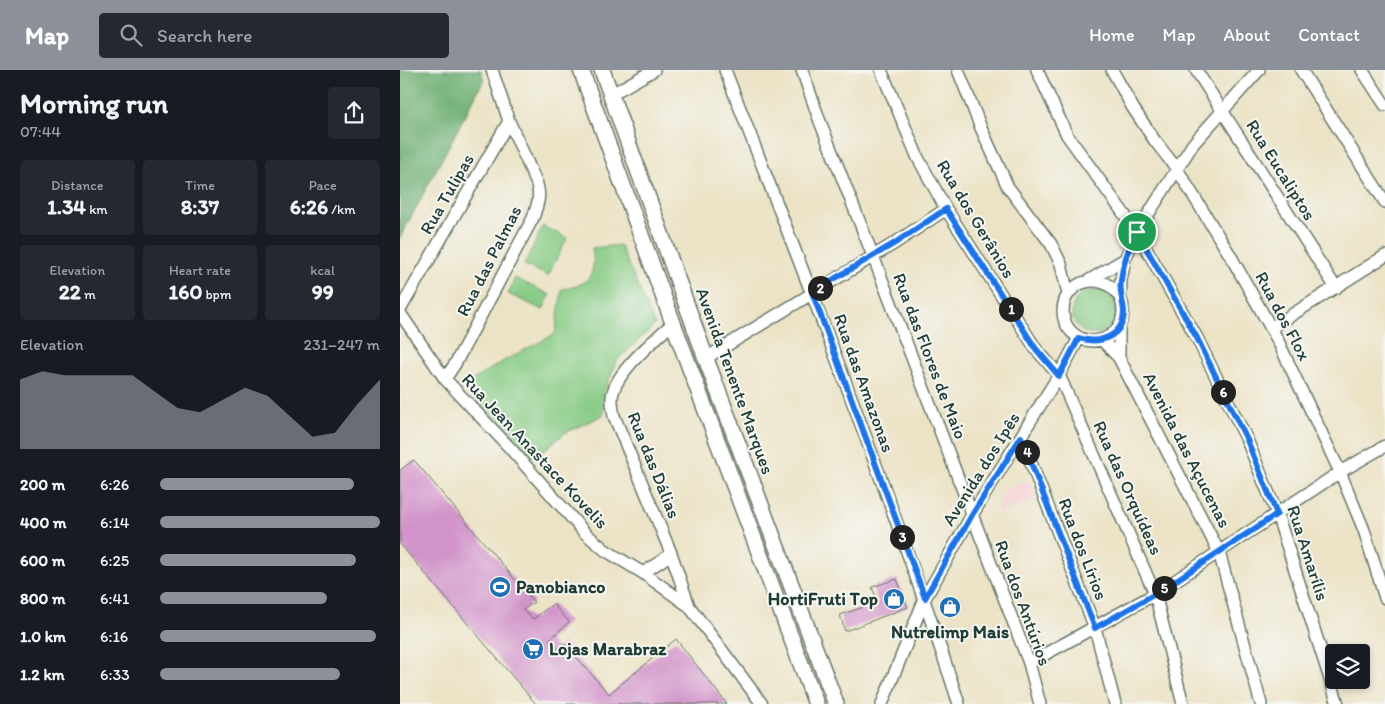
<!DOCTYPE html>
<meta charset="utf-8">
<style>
:root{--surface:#171b24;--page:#242831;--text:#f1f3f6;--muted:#9ea1a6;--accent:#8c9099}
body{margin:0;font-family:Itim,sans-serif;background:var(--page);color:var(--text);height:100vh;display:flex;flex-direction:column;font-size:19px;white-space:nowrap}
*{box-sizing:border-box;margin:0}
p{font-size:16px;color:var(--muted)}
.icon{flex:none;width:28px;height:28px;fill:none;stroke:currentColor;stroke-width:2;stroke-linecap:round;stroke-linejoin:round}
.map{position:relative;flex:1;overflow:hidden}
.sheet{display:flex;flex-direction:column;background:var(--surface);width:400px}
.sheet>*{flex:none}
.controls{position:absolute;left:925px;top:574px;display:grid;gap:10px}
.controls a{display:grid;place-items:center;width:45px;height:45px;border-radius:5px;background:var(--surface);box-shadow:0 2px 8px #0003;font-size:25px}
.pin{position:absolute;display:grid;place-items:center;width:42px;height:42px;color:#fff;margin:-21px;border:2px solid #fff;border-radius:50%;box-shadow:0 1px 5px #0007}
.km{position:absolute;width:25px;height:25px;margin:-12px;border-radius:50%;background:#222;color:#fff;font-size:14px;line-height:25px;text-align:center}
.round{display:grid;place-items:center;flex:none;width:52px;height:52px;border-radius:5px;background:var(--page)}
.summary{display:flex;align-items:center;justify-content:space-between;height:85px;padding:0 20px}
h1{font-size:28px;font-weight:700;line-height:38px}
.stats{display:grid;grid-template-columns:repeat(3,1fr);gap:8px;height:85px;padding:5px 20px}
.stats div{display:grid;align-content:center;border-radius:5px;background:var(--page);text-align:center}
.stats b{font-size:21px;font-weight:700}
.stats small{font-size:14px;font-weight:400}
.stats p{font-size:14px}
.chart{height:140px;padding:10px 20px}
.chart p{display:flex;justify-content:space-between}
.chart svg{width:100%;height:90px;margin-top:5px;fill:var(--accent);opacity:.7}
ul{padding:0 20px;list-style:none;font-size:16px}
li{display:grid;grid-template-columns:80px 60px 1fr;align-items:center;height:38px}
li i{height:12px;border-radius:6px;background:var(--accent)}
header{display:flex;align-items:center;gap:30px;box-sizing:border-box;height:70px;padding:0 25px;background:var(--accent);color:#fff}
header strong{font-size:24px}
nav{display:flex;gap:28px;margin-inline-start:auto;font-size:18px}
.search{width:350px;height:45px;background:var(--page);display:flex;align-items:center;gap:12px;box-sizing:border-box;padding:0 18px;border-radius:5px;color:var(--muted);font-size:19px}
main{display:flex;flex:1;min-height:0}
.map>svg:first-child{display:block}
</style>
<header>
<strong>Map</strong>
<div class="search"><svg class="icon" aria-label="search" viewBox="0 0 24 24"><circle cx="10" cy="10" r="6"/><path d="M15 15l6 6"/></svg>Search here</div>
<nav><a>Home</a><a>Map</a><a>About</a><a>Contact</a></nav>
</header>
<main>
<section class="sheet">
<div class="summary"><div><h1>Morning run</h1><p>07:44</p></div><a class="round"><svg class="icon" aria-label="share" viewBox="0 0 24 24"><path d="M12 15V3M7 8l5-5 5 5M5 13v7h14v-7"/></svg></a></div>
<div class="stats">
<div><p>Distance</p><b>1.34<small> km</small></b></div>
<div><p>Time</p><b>8:37</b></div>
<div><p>Pace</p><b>6:26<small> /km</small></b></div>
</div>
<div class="stats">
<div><p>Elevation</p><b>22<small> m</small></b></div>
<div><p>Heart rate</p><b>160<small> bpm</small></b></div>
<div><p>kcal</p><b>99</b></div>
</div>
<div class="chart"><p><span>Elevation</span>231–247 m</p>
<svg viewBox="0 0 160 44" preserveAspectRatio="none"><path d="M0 44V10L10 6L20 8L30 8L40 8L50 8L60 16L70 24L80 26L90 20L100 14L110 18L120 28L130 38L140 36L150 22L160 10V44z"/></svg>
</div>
<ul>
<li><b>200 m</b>6:26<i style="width:88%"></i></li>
<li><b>400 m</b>6:14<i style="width:100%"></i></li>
<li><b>600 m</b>6:25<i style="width:89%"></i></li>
<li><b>800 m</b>6:41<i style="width:76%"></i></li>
<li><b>1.0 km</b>6:16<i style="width:98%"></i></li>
<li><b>1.2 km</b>6:33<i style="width:82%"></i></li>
</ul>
</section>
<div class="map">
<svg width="985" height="634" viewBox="0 0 985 634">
<rect width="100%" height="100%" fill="#f6f6f2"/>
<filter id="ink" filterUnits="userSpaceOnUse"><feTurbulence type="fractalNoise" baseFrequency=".02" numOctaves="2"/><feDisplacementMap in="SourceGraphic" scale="10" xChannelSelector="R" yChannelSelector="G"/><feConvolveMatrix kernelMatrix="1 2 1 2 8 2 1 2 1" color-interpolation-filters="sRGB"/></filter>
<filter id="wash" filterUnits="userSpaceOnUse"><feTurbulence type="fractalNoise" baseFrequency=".0096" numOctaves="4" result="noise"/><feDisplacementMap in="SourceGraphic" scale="20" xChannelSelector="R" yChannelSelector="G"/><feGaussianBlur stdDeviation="1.12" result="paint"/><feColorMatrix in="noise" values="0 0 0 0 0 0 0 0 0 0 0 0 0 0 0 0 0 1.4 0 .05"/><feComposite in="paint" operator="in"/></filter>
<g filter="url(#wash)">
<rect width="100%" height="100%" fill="#ece3c6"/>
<path fill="#f7cfd5" d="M629,410l7,19 -38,15 -1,-8 10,-17z"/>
<path fill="#87cb84" stroke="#53845c" d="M143,156l24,12 -19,38 -24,-11z
M220,175l35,80 -37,34 -13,30 -2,26 -38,18 -31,25 -53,-52 -16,-21 40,-25 50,-26 7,-45c27,-3 35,-15 30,-41z
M115,208l35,17 -7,15 -35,-16z
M672 242a22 22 0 1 1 44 0a22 22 0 1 1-44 0Z"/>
<path fill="#6daf72" stroke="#467653" d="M0,0h81l3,10 -84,158z"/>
<g id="blocks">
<path fill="#d193c9" d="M14,390l120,142 -11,8 10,9 20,-15 16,18 -20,18 8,9 7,-6 45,51 67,-55 51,65h-191l-136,-160v-74z
M497,509l11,28 -63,24 -5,-16 38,-13 -6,-15z"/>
</g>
</g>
<g filter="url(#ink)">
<use href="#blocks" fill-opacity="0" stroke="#677767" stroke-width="1"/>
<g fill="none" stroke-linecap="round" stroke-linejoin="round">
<g stroke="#677767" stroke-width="14">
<path id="street" d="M325,0c82,210 164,420 234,634
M402,0l17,49 54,137 156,407 11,41
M481,0l37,88 28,51 90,140 23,26 96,219 28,110
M558,0l23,58 27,59 43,57 10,20 7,30
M637,0l30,65 70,97 60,106 50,102 30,74 61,190
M712,0l21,38 22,33 22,28 53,86 47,84 63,133 24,58 21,68
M796,0l140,218
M901,0l84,132
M962,0l23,35
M210,25l44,-25
M663 241a30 30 0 1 1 60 0a30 30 0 1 1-60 0Z
M688,211l37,-22
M720,227l1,-17 4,-21 12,-27 56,-88 66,-74
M0,240l109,-189
M0,243l45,66 65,69 75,85 20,17 38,23 46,33 73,98
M273,253c-18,17 -62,52 -61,77 0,5 1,11 2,16l57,137 18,53
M871,258l114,-72
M702,270l17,18 100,194 42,152
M306,288l189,-115 51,-34
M719,288v-32
M45,309l10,-15 78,-146c4,-12 8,-21 4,-34l-28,-63 -17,-51
M621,367l74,191 20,76
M243,503l21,-14 7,-6
M629,593l126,-69 185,-122 45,-26
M482,634l43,-106 47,-83 87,-140 20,-37"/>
</g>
<g stroke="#677767" stroke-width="18">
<path id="secondary" d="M181,0l92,253 143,381
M202,0l107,297 127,337"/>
</g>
<use href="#street" stroke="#fff" stroke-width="11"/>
<use href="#secondary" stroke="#fff" stroke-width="15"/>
</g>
</g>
<g fill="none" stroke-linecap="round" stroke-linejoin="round" filter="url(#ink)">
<g stroke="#fff" stroke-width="10">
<path id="route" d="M546,139l90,140 23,27 20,-38c21,7 45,-2 45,-27 -1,-11 -5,-18 -3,-31 2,-17 8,-33 16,-48l60,106 50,102 30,74 -122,80 -60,34 -74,-191 -49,78 -47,83 -113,-306 83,-49z"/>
</g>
<use href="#route" stroke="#1a73e8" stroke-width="6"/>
</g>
<defs>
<g id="stadium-disc" transform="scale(1.125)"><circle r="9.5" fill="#1f6fb2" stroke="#f6f6f2"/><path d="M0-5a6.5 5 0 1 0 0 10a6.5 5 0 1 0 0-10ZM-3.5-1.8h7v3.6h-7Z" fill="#fff"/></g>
<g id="shop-disc" transform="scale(1.125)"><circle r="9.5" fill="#1f6fb2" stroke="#f6f6f2"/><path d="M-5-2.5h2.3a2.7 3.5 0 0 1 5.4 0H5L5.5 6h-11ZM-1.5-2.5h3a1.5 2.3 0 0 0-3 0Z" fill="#fff"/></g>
<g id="supermarket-disc" transform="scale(1.125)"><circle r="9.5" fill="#1f6fb2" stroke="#f6f6f2"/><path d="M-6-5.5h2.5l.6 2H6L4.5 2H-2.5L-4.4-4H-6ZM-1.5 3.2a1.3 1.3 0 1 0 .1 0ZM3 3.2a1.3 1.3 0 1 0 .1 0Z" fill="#fff"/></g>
</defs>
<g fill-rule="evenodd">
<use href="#stadium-disc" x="100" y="517"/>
<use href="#shop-disc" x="494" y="529"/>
<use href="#shop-disc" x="550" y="537"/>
<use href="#supermarket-disc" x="133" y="579"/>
</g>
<g text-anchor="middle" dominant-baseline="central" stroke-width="4" stroke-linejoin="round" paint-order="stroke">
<g font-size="18" fill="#1f3d34" stroke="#f6f6f2">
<text transform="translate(881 100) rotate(58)">Rua Eucaliptos</text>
<text transform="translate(47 124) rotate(-60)">Rua Tulipas</text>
<text transform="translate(576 149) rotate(59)">Rua dos Gerânios</text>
<text transform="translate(89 191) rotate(-63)">Rua das Palmas</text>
<text transform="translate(883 246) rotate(62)">Rua dos Flox</text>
<text transform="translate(530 286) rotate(69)">Rua das Flores de Maio</text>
<text transform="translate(335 311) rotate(70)">Avenida Tenente Marques</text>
<text transform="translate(464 313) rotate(70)">Rua das Amazonas</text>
<text transform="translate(787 380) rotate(63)">Avenida das Açucenas</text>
<text transform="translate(135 381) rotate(47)">Rua Jean Anastace Kovelis</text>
<text transform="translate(254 395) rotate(68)">Rua das Dálias</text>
<text transform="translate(581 399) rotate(-58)">Avenida dos Ipês</text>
<text transform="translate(728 418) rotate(66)">Rua das Orquídeas</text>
<text transform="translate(683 479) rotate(69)">Rua dos Lírios</text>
<text transform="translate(908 483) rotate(72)">Rua Amarílis</text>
<text transform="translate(623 533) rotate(70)">Rua dos Antúrios</text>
</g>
<g font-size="18" font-weight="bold" fill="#1f3d34" stroke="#f6f6f2" text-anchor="start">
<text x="116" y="517">Panobianco</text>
<text x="478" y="529" text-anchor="end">HortiFruti Top</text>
<text x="550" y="562" text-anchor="middle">Nutrelimp Mais</text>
<text x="149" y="579">Lojas Marabraz</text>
</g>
</g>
</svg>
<div class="controls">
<a><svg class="icon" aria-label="layers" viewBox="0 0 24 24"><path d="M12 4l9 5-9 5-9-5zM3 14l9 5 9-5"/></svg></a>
</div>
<div class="pin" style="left:737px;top:162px;background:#1e9e55"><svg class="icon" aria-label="arrive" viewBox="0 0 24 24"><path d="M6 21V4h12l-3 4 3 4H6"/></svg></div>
<b class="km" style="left:611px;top:239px">1</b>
<b class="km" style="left:420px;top:218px">2</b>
<b class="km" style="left:502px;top:467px">3</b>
<b class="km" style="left:627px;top:382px">4</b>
<b class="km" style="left:764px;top:518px">5</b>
<b class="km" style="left:823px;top:322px">6</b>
</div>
</main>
